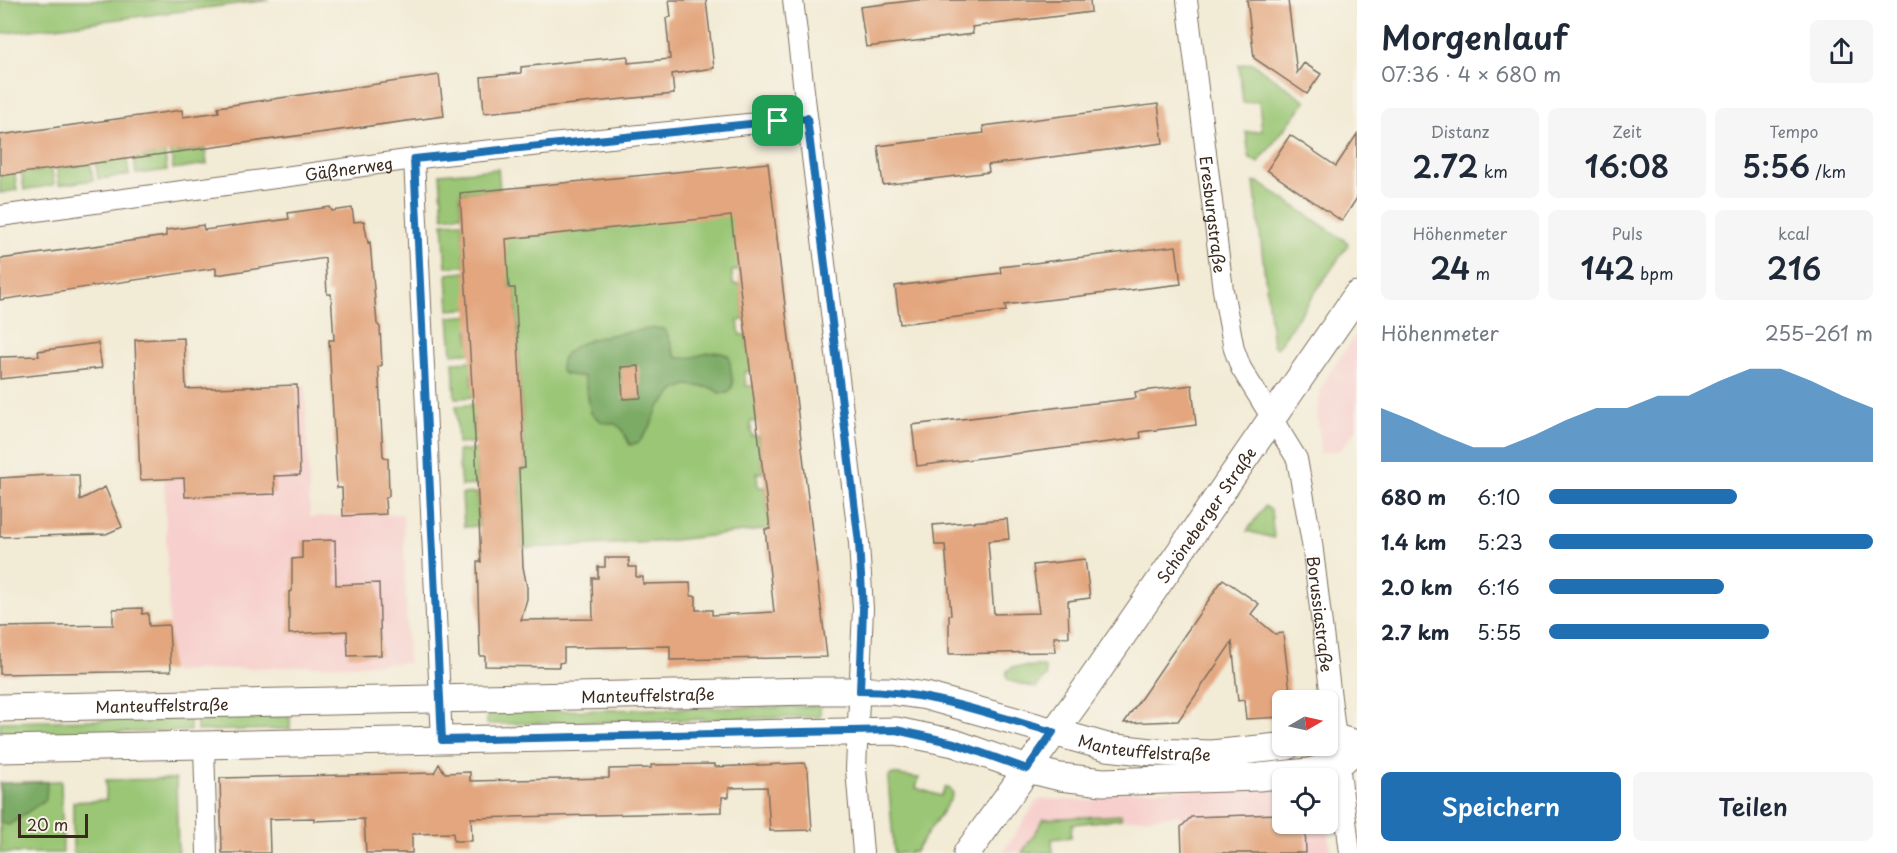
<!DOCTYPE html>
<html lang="de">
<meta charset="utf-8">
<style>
:root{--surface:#fff;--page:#f6f6f7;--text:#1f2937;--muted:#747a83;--accent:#1f6fb2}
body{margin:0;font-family:"Playpen Sans",sans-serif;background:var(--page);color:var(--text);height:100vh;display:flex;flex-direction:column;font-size:22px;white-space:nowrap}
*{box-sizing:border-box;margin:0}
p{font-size:20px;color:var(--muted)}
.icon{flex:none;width:33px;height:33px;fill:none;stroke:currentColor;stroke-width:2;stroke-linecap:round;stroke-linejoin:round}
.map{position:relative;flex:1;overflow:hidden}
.side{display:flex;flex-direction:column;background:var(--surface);width:540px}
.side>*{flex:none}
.needle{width:39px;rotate:81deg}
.controls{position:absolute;left:1272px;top:690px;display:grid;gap:12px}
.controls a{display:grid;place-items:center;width:66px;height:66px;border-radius:9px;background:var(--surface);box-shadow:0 2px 4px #0004;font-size:30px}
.scale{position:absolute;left:18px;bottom:15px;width:70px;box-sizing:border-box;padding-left:6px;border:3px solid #3b2a1e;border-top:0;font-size:16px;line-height:21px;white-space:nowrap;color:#3b2a1e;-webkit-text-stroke:4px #f7f3e8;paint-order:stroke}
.pin{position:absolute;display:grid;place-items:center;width:51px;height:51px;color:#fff;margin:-26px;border-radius:12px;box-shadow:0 3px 9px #0006}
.round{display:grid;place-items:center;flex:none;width:63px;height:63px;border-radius:9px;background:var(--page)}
.headline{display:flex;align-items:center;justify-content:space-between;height:102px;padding:0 24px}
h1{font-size:33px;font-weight:600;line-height:45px}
.metrics{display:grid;grid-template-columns:repeat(3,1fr);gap:9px;height:102px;padding:6px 24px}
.metrics div{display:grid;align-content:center;border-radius:9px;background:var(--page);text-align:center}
.metrics b{font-size:30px;font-weight:600}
.metrics small{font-size:16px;font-weight:400}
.metrics p{font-size:16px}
.chart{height:168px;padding:12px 24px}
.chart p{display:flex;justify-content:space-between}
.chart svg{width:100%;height:108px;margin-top:6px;fill:var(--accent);opacity:.7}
.action{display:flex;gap:12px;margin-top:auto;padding:12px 24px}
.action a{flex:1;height:69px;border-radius:9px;background:var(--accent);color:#fff;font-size:24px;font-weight:600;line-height:69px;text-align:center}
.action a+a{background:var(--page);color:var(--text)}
ul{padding:0 24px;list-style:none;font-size:20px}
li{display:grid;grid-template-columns:96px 72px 1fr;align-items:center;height:45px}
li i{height:15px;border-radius:8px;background:var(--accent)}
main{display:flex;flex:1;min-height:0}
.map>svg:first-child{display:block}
</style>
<main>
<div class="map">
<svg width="1357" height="853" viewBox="0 0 1357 853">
<rect width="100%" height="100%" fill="#f7f3e8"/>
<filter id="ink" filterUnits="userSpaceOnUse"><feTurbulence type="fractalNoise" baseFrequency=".0167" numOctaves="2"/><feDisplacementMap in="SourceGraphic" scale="12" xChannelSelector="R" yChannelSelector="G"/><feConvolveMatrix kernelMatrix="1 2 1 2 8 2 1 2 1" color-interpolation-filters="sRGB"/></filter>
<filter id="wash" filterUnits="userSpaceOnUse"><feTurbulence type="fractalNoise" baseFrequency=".008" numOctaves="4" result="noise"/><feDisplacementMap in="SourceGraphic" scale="24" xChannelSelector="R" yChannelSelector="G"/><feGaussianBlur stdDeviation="1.35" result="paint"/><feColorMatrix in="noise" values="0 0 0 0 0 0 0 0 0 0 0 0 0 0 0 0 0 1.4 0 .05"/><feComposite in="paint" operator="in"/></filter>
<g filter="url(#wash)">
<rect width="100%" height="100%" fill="#f2ebd5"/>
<path fill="#f7d0cd" d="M1357,333v95l-16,22 -21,3 -3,-40 4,-23 6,-13z
M305,385l5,132 93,-3 5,149 -237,8 -10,-281z
M1282,785v39h45l4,29h-149l-2,-38 -108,9 -1,13 -19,2 1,14 -50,-1 34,-51 5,-2 53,2 3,-8z"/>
<path fill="#9ac674" stroke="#6a7849" stroke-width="1.5" d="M0,0h269l-269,34z
M1252,63l54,38 -48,62 -9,-6 -3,-25 16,-1 -3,-30 -16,2 -4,-38z
M178,146l1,7 26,-4 2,15 -34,5 -3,-22z
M164,148l3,22 -31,4 -3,-22 10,5 11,-2 -1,-6z
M126,153l3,22 -31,4 -3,-22 9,-1 1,6 12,-2 -1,-6z
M90,158l3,22 -34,5 -3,-22 10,-2 2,6 10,-1z
M51,164l3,21 -30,5 -3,-22 7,-1 1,5 12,-1 -1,-6z
M14,169l3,21 -17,3v-17h3l-1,-6z
M498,169l2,20 -40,4 1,22 -18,2 -3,-43z
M1254,182h4l89,60 1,3 -71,103 -4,-3z
M736,202l2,68 -6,1 1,13h7l4,36 -6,1 2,14h6l5,36 -7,1 2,14h7l4,35 -7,1 2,14h6l5,37h-6l1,14h7l5,42 -114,13 -134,6 -3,-79 6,-1 -10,-179 -6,-1 -9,-60z
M462,222l3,44 -19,1 -3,-44z
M465,272l9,36 -25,2 -2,-36z
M475,315v14h-7l1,14h7l1,9 -25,2 -3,-37z
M477,361l1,12 -7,1 1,13h6l1,10 -24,1 -2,-36z
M479,404l1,14 -7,1 1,13h7v10l-23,2 -2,-38z
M482,449l-6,14 1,22 -16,1 -3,-35z
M477,493l2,33 -15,1 -2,-33z
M1265,506l6,4 3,28 -27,-7z
M1041,666l4,2 1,8 -10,12 -26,-7 -4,-4 1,-6 6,-4z
M820,706v11l-333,7v-12z
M290,716v13l-93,2v-13z
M190,718v13l-190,4v-13z
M892,774l27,4 -3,10 25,8 4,-9 5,2 3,4 -2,6 -37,54 -3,-2 -2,2h-15l-6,-75z
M176,779l2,74h-105v-51l33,-2v-20z
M61,781l2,72h-63v-70z
M1121,815v4l-49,5 -1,13 -19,2 1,14h-31l22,-34z"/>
<path fill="#7bab66" stroke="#5b6a42" stroke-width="1.5" d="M655,328l9,1c6,8 7,18 12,28 19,6 30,-12 53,-1l4,29 -5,8h-9l-7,-5 -25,-3 -12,5 -17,18 -8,19 -11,15 -9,3 -9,-17 -6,-4 -13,-2 -11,-9 -7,-36 -19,-3 -4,-3c0,-9 1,-15 9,-21 19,-15 61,-18 85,-22z
M47,782l-1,17 -37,26 -9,-2v-40z"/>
<g id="blocks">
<path fill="#e3a67e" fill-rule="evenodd" d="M669,0h37l8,68 -42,6 2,20 -190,19 -3,-36 40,-4v-6l107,-11v7l42,-4 -4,-41 5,-1z
M918,0h172l1,12 -119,15 1,7 -107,13 -6,-40z
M1247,0h41l9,73 7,-10 17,11 -14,20 -53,-36z
M439,75l5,41 -444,60v-41l182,-25 1,7 36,-5 -1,-5z
M1158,104l5,39 -175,22 1,7 -106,13 -5,-39 106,-13 -1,-7z
M1357,134v64l-15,23 -75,-51 23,-35 46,31z
M768,163l59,494 -157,3v-14l-106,2v14l-5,1v4l-74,-1v-10h-5l-3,-94h4l-7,-144 -14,-225zM731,216l39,313h-5l9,83 -62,3v-5h-16v-14h-5l-1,-13 -47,1v-7h-7v-10h-7v-9h-24v9h-7v11h-6l1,41 -72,1 6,-21v-12l-4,-20 -4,-98 6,-1 -10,-180h-6l-3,-49z
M330,207l2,4 20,-3 2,14 10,-1 4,22 2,-1 7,82 3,3 2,38 -4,2 1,12 4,77 5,3 1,37 -4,3 1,15 -43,2 -1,-28h-5l-8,-148h5l-3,-46h-4l-2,-36 -109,17v-7l-216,32v-41l166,-23v-6l16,-2 21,-3 1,5 85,-11 -1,-6z
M1176,246l5,38 -176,21 1,6 -106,13 -5,-38 106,-13 -1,-6z
M184,338l2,51 111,-4 3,90 -26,1 1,18 -90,3 -1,-19 -44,2 -5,-140z
M98,343l4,25 -102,11v-22l39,-1 -1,-5z
M639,366l2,32 -18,1 -2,-32z
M1192,385l4,40 -56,7 1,6 -224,28 -5,-41 224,-27 -1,-6z
M48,475h31l1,25 25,-13 17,40 -16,7 -106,3v-59z
M1007,519l2,20 -21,2 6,73 45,-1 -6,-48 52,-6 5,39 -22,3 1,36h-15l1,15 -106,2v-39h2l-6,-70h-10l-2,-20z
M335,540l1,45 43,-2 2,72 -33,1 -1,-25 -58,3v-42l3,-1v-32l10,-1v-17z
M1223,579l36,25 -8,10 24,20 8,-1 8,67h-9v17l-36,2 -2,-19 -6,1 -6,-59 -54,79 -54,2z
M142,608v6l6,-1 1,13 20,-1 2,46 -171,3v-47l113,-2v-16z
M804,763l4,8 4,59 -42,1 -3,-44 -38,1v9h-7v15l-251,6 1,23h-18l-1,-8 -41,1v19h-46l-2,-34 -50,2v-3l-45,1 1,34h-48l-2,-75 214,-5 5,-9 6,9 25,-1v9l139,-3v-9l42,-1v-3l64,-1v3z
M1282,814v10h23l1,29h-124l-1,-26 10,-10z"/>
</g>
</g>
<g filter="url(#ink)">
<use href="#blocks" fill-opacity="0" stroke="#7b6e5e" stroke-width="1.5"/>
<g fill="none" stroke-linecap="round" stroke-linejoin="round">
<g stroke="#7b6e5e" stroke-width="22">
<g id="minor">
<path d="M793,0l66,543 4,66 -7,160 7,84"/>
<path id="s1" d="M1187,0l36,290 11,59 7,19 56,91 15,84 38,310"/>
<path d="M414,159l28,581"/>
<path id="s2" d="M0,216l443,-61 364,-37"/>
<path d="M204,745l3,108"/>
</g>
</g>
<g stroke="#7b6e5e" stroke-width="29">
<g id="secondary">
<path id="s3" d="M0,708l816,-17h75l35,5 181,51 45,5 60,2 75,-8"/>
<path d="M1328,739l7,-1 22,6"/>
<path d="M0,749l896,-18 58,12 73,26 33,8 43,5 156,-5 50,-5 30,-8 18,-16"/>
<path id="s4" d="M967,853l117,-162 273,-396"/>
</g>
</g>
<use href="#minor" stroke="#fff" stroke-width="20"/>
<use href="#secondary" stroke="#fff" stroke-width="27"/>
</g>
</g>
<g fill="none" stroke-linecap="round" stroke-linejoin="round" filter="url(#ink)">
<g stroke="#fff" stroke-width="12">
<path id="route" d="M807,118l52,425 4,66 -3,82c70,0 127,23 193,41l-26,37 -73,-26 -58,-13 -454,10 -28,-581z"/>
</g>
<use href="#route" stroke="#1f6fb2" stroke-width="8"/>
</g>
<g text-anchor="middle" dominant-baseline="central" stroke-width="5" stroke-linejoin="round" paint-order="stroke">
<g font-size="16" fill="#3b2a1e" stroke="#f7f3e8">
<text stroke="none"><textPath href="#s2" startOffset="352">Gäßnerweg</textPath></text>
<text stroke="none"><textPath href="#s1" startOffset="216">Eresburgstraße</textPath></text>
<text stroke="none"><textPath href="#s4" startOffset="414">Schöneberger Straße</textPath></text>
<text stroke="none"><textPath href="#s1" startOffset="636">Borussiastraße</textPath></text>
<text stroke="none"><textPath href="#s3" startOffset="648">Manteuffelstraße</textPath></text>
<text stroke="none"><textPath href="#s3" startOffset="162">Manteuffelstraße</textPath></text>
<text stroke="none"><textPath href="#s3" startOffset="1152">Manteuffelstraße</textPath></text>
</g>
</g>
</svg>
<div class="controls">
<a><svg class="needle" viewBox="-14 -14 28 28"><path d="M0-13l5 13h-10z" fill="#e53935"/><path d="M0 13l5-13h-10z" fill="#747a83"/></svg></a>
<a><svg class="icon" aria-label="locate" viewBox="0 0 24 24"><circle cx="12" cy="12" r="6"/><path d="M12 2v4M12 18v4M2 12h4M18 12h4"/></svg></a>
</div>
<div class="scale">20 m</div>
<div class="pin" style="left:778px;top:121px;background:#1e9e55"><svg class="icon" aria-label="arrive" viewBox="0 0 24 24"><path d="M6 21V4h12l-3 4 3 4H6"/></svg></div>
</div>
<section class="side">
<div class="headline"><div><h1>Morgenlauf</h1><p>07:36 · 4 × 680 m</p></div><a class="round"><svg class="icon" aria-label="share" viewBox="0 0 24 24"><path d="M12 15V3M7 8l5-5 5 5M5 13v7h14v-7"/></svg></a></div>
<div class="metrics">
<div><p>Distanz</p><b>2.72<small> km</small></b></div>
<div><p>Zeit</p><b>16:08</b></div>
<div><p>Tempo</p><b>5:56<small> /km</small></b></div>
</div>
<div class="metrics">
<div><p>Höhenmeter</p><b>24<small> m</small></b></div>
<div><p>Puls</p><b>142<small> bpm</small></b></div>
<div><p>kcal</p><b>216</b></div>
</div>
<div class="chart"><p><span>Höhenmeter</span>255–261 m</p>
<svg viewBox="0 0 160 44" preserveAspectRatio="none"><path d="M0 44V22L10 27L20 33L30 38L40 38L50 33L60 27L70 22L80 22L90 17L100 17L110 11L120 6L130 6L140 11L150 17L160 22V44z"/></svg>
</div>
<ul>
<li><b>680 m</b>6:10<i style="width:58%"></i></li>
<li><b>1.4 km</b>5:23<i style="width:100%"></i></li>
<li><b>2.0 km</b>6:16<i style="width:54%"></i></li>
<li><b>2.7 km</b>5:55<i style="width:68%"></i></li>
</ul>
<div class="action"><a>Speichern</a><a>Teilen</a></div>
</section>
</main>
